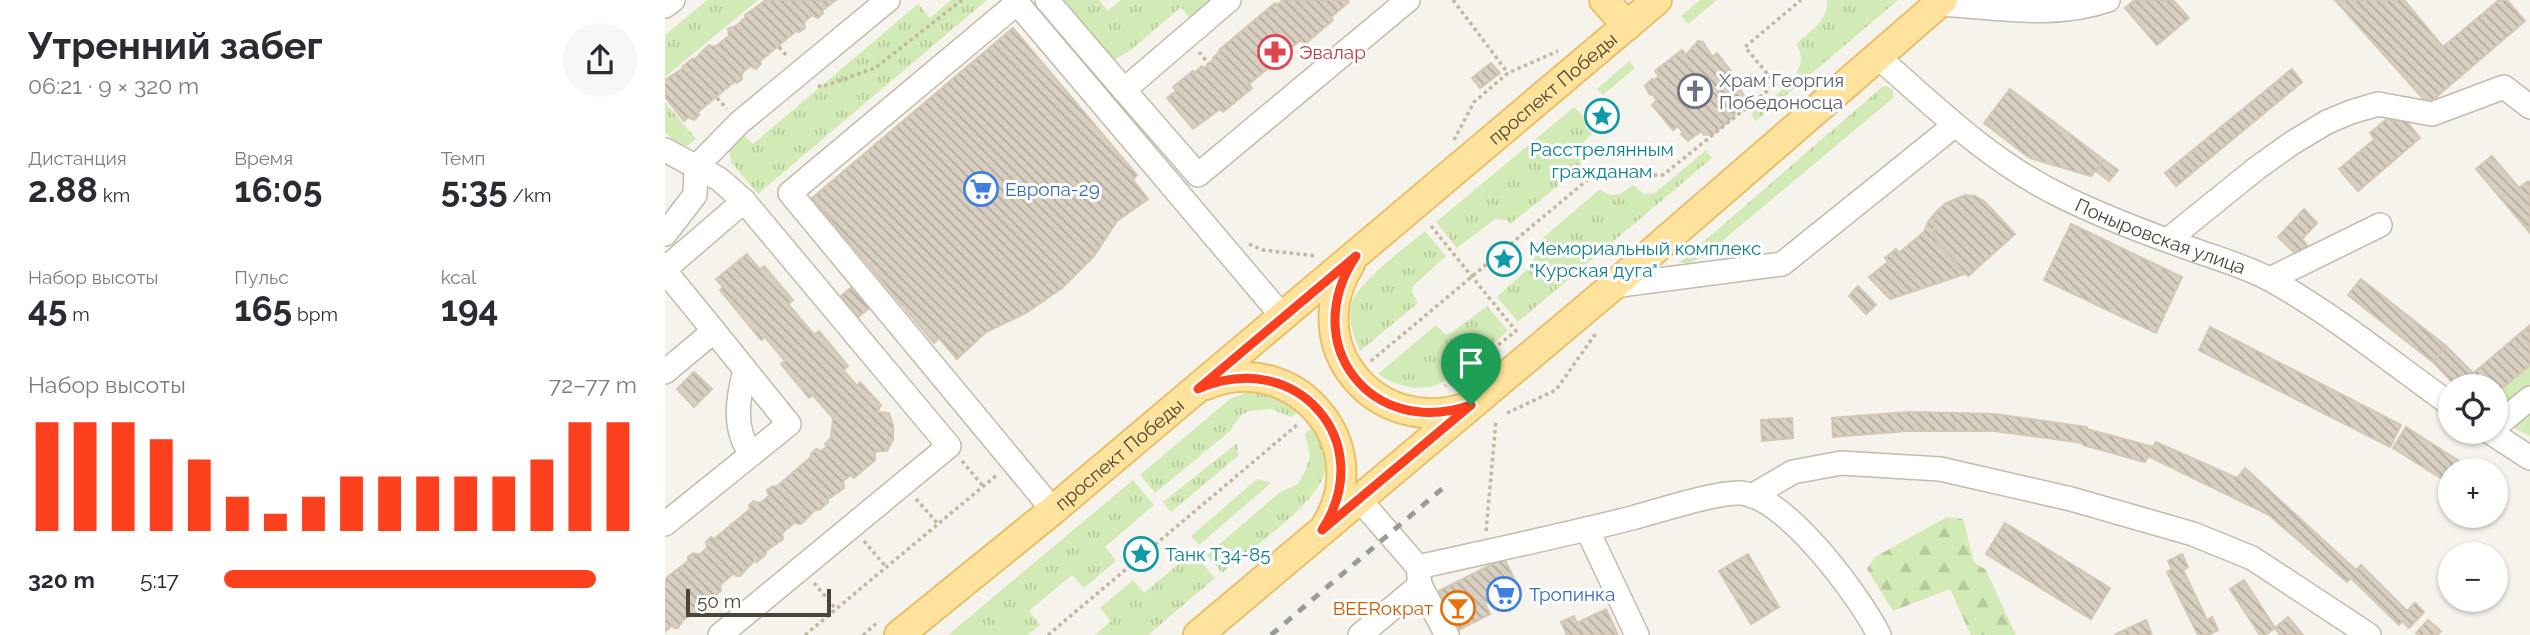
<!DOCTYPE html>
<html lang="ru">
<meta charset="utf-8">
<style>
:root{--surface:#fff;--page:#f7f7f7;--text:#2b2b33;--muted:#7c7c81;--accent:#fc3f1d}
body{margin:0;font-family:Raleway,sans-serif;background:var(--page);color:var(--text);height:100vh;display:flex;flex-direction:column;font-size:26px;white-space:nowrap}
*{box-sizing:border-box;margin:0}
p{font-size:23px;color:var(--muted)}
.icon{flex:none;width:38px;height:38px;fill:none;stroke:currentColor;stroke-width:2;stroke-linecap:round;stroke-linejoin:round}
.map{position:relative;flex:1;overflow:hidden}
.panel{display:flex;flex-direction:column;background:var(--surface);width:665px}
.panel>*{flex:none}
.buttons{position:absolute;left:1773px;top:374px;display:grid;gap:14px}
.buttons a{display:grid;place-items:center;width:70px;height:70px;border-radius:50%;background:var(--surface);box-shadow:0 2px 5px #0004;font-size:35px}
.scale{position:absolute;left:21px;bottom:18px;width:145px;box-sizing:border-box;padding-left:7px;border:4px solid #4b4439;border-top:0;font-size:19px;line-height:24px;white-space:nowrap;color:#4b4439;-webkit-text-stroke:5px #fff;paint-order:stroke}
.pin{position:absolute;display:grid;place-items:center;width:60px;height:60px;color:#fff;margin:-72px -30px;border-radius:50% 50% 50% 0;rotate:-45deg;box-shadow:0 0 7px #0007}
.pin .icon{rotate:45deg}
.round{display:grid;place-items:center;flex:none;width:74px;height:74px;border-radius:37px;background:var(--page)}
.headline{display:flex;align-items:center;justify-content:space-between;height:119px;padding:0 28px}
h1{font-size:38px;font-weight:700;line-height:52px}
.figures{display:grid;grid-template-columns:repeat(3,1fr);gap:10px;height:119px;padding:7px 28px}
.figures div{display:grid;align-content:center}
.figures b{font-size:35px;font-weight:700}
.figures small{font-size:19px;font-weight:400}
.figures p{font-size:19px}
.chart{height:196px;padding:14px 28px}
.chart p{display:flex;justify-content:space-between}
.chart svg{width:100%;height:126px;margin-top:7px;stroke:var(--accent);stroke-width:6}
ul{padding:0 28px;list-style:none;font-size:23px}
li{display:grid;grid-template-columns:112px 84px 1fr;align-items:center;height:52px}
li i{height:18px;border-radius:9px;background:var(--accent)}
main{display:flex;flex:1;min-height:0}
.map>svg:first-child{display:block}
</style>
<main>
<section class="panel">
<div class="headline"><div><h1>Утренний забег</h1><p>06:21 · 9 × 320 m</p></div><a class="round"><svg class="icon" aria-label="share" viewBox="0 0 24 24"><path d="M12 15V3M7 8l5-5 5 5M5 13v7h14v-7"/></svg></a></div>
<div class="figures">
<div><p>Дистанция</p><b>2.88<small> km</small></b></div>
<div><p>Время</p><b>16:05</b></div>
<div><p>Темп</p><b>5:35<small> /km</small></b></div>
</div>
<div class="figures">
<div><p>Набор высоты</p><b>45<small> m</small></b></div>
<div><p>Пульс</p><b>165<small> bpm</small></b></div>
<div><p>kcal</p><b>194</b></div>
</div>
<div class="chart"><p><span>Набор высоты</span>72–77 m</p>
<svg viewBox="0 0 160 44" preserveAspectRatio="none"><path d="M5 44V6M15 44V6M25 44V6M35 44V12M45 44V19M55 44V32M65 44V38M75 44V32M85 44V25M95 44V25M105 44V25M115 44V25M125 44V25M135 44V19M145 44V6M155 44V6"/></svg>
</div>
<ul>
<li><b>320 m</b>5:17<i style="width:90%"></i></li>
</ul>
</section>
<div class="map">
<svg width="1865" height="635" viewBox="0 0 1865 635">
<defs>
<pattern id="grass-tufts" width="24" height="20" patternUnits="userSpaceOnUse" patternTransform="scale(1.75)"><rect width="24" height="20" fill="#d2eab5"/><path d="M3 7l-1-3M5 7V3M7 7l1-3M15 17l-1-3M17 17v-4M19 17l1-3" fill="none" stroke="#b6ca9c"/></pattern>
<pattern id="forest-firs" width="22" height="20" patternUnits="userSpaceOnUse" patternTransform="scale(1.75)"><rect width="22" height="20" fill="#d2eab5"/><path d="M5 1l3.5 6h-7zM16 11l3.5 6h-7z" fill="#b6ca9c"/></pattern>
<pattern id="building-back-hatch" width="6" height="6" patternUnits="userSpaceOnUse" patternTransform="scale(1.75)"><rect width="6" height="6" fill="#d8cfc1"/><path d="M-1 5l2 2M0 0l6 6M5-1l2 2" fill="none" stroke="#b1aa9e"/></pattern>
</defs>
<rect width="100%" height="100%" fill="#f6f3ec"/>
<path fill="url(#grass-tufts)" d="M42,0h51l-93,77v-42z
M286,0h36l-229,194 -27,-32 -2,-13 14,-15 10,10 165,-140 12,14z
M397,0h37l9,11 13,-11h94l-24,20 -10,-13 -50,43 -15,9 -4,-2z
M1035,0h17l-29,24 -7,-8z
M1162,0h71l-142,121 -5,-7c19,-16 65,-41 45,-70 14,-13 33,-24 31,-44z
M964,61l6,7 -32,27 -6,-6z
M1221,86l7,4v8l-190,159 -14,6h-10l203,-176z
M0,102l31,37 -9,7 -13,-5 -9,-9z
M909,107l16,16 -4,4 6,7 -8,7 -6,11 4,15 -72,57 -3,-4 -12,-1 -38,29 -21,-26z
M1041,150l6,8 -194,164 -21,-25 35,-32 2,-7 -4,-9 70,-60c12,11 22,5 33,-4l11,9 11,-1z
M760,231l21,25 -33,30 -1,6 6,11 -58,48c-6,-14 -13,-32 -8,-48 5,-20 55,-57 73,-72z
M822,306l21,25c-43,35 -73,80 -130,43l58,-49 9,9 6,-1z
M601,390l39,16 -14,11 -20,-8 -22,2 -8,4 -12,17 -74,61 -15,-18 90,-76 19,-8z
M654,422c2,13 9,30 8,43 -3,35 -78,85 -105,108l-15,-18 73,-63 18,-8 9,-17 3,-12 -5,-21z
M572,443l1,13 -67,56 -8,-10z
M592,479l14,4 -72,62 -8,-9z
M468,480l21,25 -49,42 11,14 -32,27 -12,-13 -43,36 11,14 -13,10h-79z
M528,552l22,26 -67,57h-53l16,-14 -11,-13 33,-28 11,13z"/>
<path fill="url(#forest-firs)" d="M1282,517l16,2 11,43 12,8 30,65h-45l-21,-46 -57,22 -26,-42 8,-12z"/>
<path fill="#d2eab5" d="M1865,365v71l-34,-17 -1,-25z"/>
<path fill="url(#building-back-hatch)" stroke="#d3c7b4" stroke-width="2" d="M101,0h70l-13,10v3l-5,5 -6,-3 -8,7 1,6 -6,4 -3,-1 -36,30 1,3 -5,5 -6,-3 -8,7v6l-5,4 -3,-1 -36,30 1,3 -5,5 -6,-3 -4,4 -19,-24v-17l17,-11 1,-3 9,-7h3l14,-14 6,2 14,-11 -1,-7 8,-3 9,-8v-3z
M618,0h64l2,2 -18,15 2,3 -28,24 -4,-4 -36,27 2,2 -18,15 3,4 -29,24 -3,-3 -27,20 -26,-31 9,-7 -3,-4 20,-16 1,2 8,-7 2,2 10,-9 -1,-1 7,-7 -1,-1 56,-47 2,2z
M1470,0h38l16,18 -32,27 -32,-37z
M1670,0h69l39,47 56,-47h8l18,21 -97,83z
M348,28l124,147 -4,5 15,19 -31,22 -23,35 -32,32 -36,25 -40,19 -29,27 -18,-21 -5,5 -122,-145z
M1033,41l5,1 9,15 5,-4 20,26 -5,4 5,6 2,-2 5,9 -11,10 3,3 -2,8 -21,17 -9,1 -3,-4 -13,10 -7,-7 2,-1 -5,-7 -5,4 -21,-25 5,-5 -5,-6 -2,1 -5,-9 7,-7 1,2 6,-5 -4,-5 27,-21 4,5z
M826,63l9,10 -20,15 -8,-10z
M1627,69l10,13 -126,104 -11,-13z
M1345,89l94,71 -13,16 -61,-18 -46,-35z
M1736,115l19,23 -62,53 -19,-22 36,-30 -5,-6 19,-16 4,5z
M1827,156l27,32 9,-7 2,2v50l-54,-64z
M1439,160l14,10 -9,11 -13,-10z
M1300,195l10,1 10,6 30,32 -47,42 -30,-32 -4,-10v-13l3,-10 9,-8z
M1639,209l13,14 -15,16 5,6 -10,10 -19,-18z
M1272,211l-3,10v13l4,10 27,30 -75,25 -21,-22 19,-15 -3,-4 11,-9 3,4 25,-21 4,-10z
M1406,224l111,53 -26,56 -112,-53z
M82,254l13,16 4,-4 29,34 -5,4 26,31 5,-4 29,35 -5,4 14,16 3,-4 21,23 -4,7 12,1 4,12v15l-6,11h-12v9l-21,18 -3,-3 -8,6 1,7 -16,11v3l-9,8h-4l-14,14h-3l-3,-2 -13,11 1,6 -17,12v3l-9,8 -3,-1 -14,15h-4l-2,-3 -14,12 1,6 -16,12v3l-22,14 -5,8h-4l-2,-3 -7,7v-53l23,-18v-4l5,-4 6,2 8,-7 -1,-6 5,-5 3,2 36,-30 -1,-4 5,-4 6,2 9,-7 -2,-6 6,-4 3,1 35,-30v-3l5,-5 5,2 4,-3 2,-2 -2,-2 6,-6 2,-20 -20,-23 -4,3 -28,-34 4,-3 -20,-24 -4,3 -41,-50 3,-3 -7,-8z
M1696,279l85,67 -13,16 -85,-67z
M192,283l17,21 -16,13 -17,-21z
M1193,286l18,19 -10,9 -17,-18z
M1865,325v40l-35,29v-7h-38z
M1545,327l191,98 -11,22 -191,-97z
M1781,346l27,27 -17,13 -23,-24z
M29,372l18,17 -18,18 -17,-18z
M1244,412l85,2 93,13v2l66,18 3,-5 81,36 8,-10 111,102 5,-5 46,46 8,-8 9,9 -15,16 -7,-7 -3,4 -48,-47 -4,4 -78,-67 -121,-59 -3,6 -62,-17v-2l-88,-12h-88l-74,6 -1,-19z
M1127,418l1,20 -31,3 -1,-21z
M1741,427l61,39 -3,5h-14v13l-57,-36z
M1340,523l105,65 -19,31 -105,-65z
M1083,554l31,53 -28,17 -32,-53z
M1517,554l6,13 -5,3 24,50 5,-3 6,13 -10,5h-10l-31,-63 5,-3 -4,-8z
M839,558l14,29 -33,17 5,10 -31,16 -20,-39z
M1579,580l31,48 -10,7h-5l-30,-46z
M941,609l12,26h-51l-6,-13 13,-6 3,7z
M1623,617l15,18h-23l-5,-7z
M1481,620l6,15h-38z
M1763,620l13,11 -4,4h-18l-3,-2z"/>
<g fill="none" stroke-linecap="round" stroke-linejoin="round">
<g stroke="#c2bbae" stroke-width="26">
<g id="minor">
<path d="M382,0l77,90"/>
<path d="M564,0l-105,90 74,85 210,-175"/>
<path d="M1274,4c55,3 116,15 169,-4"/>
<path d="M0,6l8,-6"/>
<path id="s1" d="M1213,57c57,50 112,104 181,138 44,22 92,40 138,56 25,9 50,16 74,29 63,35 120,82 179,124"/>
<path d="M0,150l54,29 25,22 205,245 -229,189"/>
<path d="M0,234l30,-39 1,-28 43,-44 149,-123"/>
<path d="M1504,239l88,-71 35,-25 35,-21 24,-10 27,-8 54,10 72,-27 26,20"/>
<path d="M0,269l79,-68"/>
<path d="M0,271l49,60 -49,41"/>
<path d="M1605,279l110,-54"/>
<path d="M948,286l169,-22 173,-139"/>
<path d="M80,370c-7,27 -13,61 7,84"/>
<path d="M1830,427l35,-29"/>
<path d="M1825,432l40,26"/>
<path d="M1087,496l41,-24 48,-9 99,6 131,30 122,35 59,24 117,77"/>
<path d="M694,499l59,68c71,-16 143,-31 214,-49 27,-7 83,-26 109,-25 45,3 119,104 138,142"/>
<path d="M388,510l-263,-317 227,-190 266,314"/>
<path d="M0,524l124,-100 -75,-93"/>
<path d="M922,529l50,106"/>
<path d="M755,585l27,50"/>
<path d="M695,635l60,-50 -2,-18"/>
</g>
</g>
<g stroke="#e6c16a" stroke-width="32">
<g id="major">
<path d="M939,0l23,26"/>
<path d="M685,264c-52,83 28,174 117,143"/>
<path d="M541,385c87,-37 171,60 120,140"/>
<path id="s2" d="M234,635l154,-125 604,-510"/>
<path d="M533,635l415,-349 330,-286"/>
</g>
</g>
<path stroke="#c4b79f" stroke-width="3.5" stroke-dasharray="3.5 3.5" stroke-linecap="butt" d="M788,0l55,73
M114,47l8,9
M534,52l10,12
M153,85l3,2 54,-19 87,-68
M52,98l10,11
M789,140l20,-38 34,-29 50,-22
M766,226l85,105 -71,55
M584,244l14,6 54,6
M706,361l221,-185 71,-1 113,-91 -31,-37 56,-47
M842,413l49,-23 40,-57
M297,461l21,25
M251,499l22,25
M821,531l10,-110
M199,541l22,26
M149,583l22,26
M140,635l193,-161
M198,635l16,-14
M383,635l249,-210"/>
<use href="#minor" stroke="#fff" stroke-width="23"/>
<use href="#major" stroke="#ffe39c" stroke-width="28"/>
<path stroke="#9a9a9a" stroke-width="5" stroke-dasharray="9 9" stroke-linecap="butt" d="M606,635l172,-147"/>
</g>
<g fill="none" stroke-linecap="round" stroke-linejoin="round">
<g stroke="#fff" stroke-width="14">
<path id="route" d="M691,256c-59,88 15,184 115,149l-149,125c58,-89 -27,-184 -124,-141z"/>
</g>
<use href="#route" stroke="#fc3f1d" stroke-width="9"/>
</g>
<defs>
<g id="pharmacy-ring" transform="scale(1.75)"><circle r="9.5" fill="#fff" stroke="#e0444e" stroke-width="1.5"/><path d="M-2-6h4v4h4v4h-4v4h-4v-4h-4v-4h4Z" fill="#e0444e"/></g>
<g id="church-ring" transform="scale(1.75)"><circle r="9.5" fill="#fff" stroke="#6b7280" stroke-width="1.5"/><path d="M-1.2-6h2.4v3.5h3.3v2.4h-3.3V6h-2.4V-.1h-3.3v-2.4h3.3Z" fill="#6b7280"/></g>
<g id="sight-ring" transform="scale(1.75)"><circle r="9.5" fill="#fff" stroke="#0f9aa8" stroke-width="1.5"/><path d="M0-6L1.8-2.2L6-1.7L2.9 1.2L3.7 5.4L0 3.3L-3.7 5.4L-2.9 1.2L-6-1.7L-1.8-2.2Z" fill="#0f9aa8"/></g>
<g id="supermarket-ring" transform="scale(1.75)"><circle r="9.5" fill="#fff" stroke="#3f7fe0" stroke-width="1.5"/><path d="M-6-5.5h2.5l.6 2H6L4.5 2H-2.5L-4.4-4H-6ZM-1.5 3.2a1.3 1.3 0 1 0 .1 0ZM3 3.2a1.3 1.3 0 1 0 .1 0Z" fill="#3f7fe0"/></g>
<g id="bar-ring" transform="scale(1.75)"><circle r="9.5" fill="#fff" stroke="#e8710a" stroke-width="1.5"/><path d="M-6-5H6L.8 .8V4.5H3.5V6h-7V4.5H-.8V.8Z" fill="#e8710a"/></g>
</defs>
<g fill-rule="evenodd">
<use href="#pharmacy-ring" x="610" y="52"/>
<use href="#church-ring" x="1030" y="91"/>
<use href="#sight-ring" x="937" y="116"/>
<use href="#supermarket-ring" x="316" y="189"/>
<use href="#sight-ring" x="839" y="259"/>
<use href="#sight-ring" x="476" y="554"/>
<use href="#supermarket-ring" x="839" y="594"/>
<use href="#bar-ring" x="793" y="608"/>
</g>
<g text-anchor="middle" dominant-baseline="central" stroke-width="6" stroke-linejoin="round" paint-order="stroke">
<g font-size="19" fill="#be3a42" stroke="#fff" text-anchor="start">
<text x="634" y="52">Эвалар</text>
</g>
<g font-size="19" fill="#5b616d" stroke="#fff" text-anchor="start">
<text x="1054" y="80">Храм Георгия<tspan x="1054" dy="22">Победоносца</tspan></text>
</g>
<g font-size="19" fill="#4b4439" stroke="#fff">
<text stroke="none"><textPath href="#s2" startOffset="852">проспект Победы</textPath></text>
<text stroke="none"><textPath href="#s1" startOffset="338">Поныровская улица</textPath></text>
<text stroke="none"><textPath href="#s2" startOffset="285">проспект Победы</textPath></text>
</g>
<g font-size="19" fill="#0d838f" stroke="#fff" text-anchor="start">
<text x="937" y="149" text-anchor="middle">Расстрелянным<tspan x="937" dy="22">гражданам</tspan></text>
<text x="864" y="248">Мемориальный комплекс<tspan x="864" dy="22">"Курская дуга"</tspan></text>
<text x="500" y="554">Танк Т34-85</text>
</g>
<g font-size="19" fill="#366cbe" stroke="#fff" text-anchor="start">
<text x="340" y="189">Европа-29</text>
<text x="864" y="594">Тропинка</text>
</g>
<g font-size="19" fill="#c56008" stroke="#fff" text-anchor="end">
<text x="768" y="608">BEERократ</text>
</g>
</g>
</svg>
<div class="buttons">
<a><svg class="icon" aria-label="locate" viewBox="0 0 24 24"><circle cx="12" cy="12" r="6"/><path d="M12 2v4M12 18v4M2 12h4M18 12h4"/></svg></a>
<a>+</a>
<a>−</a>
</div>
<div class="scale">50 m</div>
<div class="pin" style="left:806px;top:405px;background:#1e9e55"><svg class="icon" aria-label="arrive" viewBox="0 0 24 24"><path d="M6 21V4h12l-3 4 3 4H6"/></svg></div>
</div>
</main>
